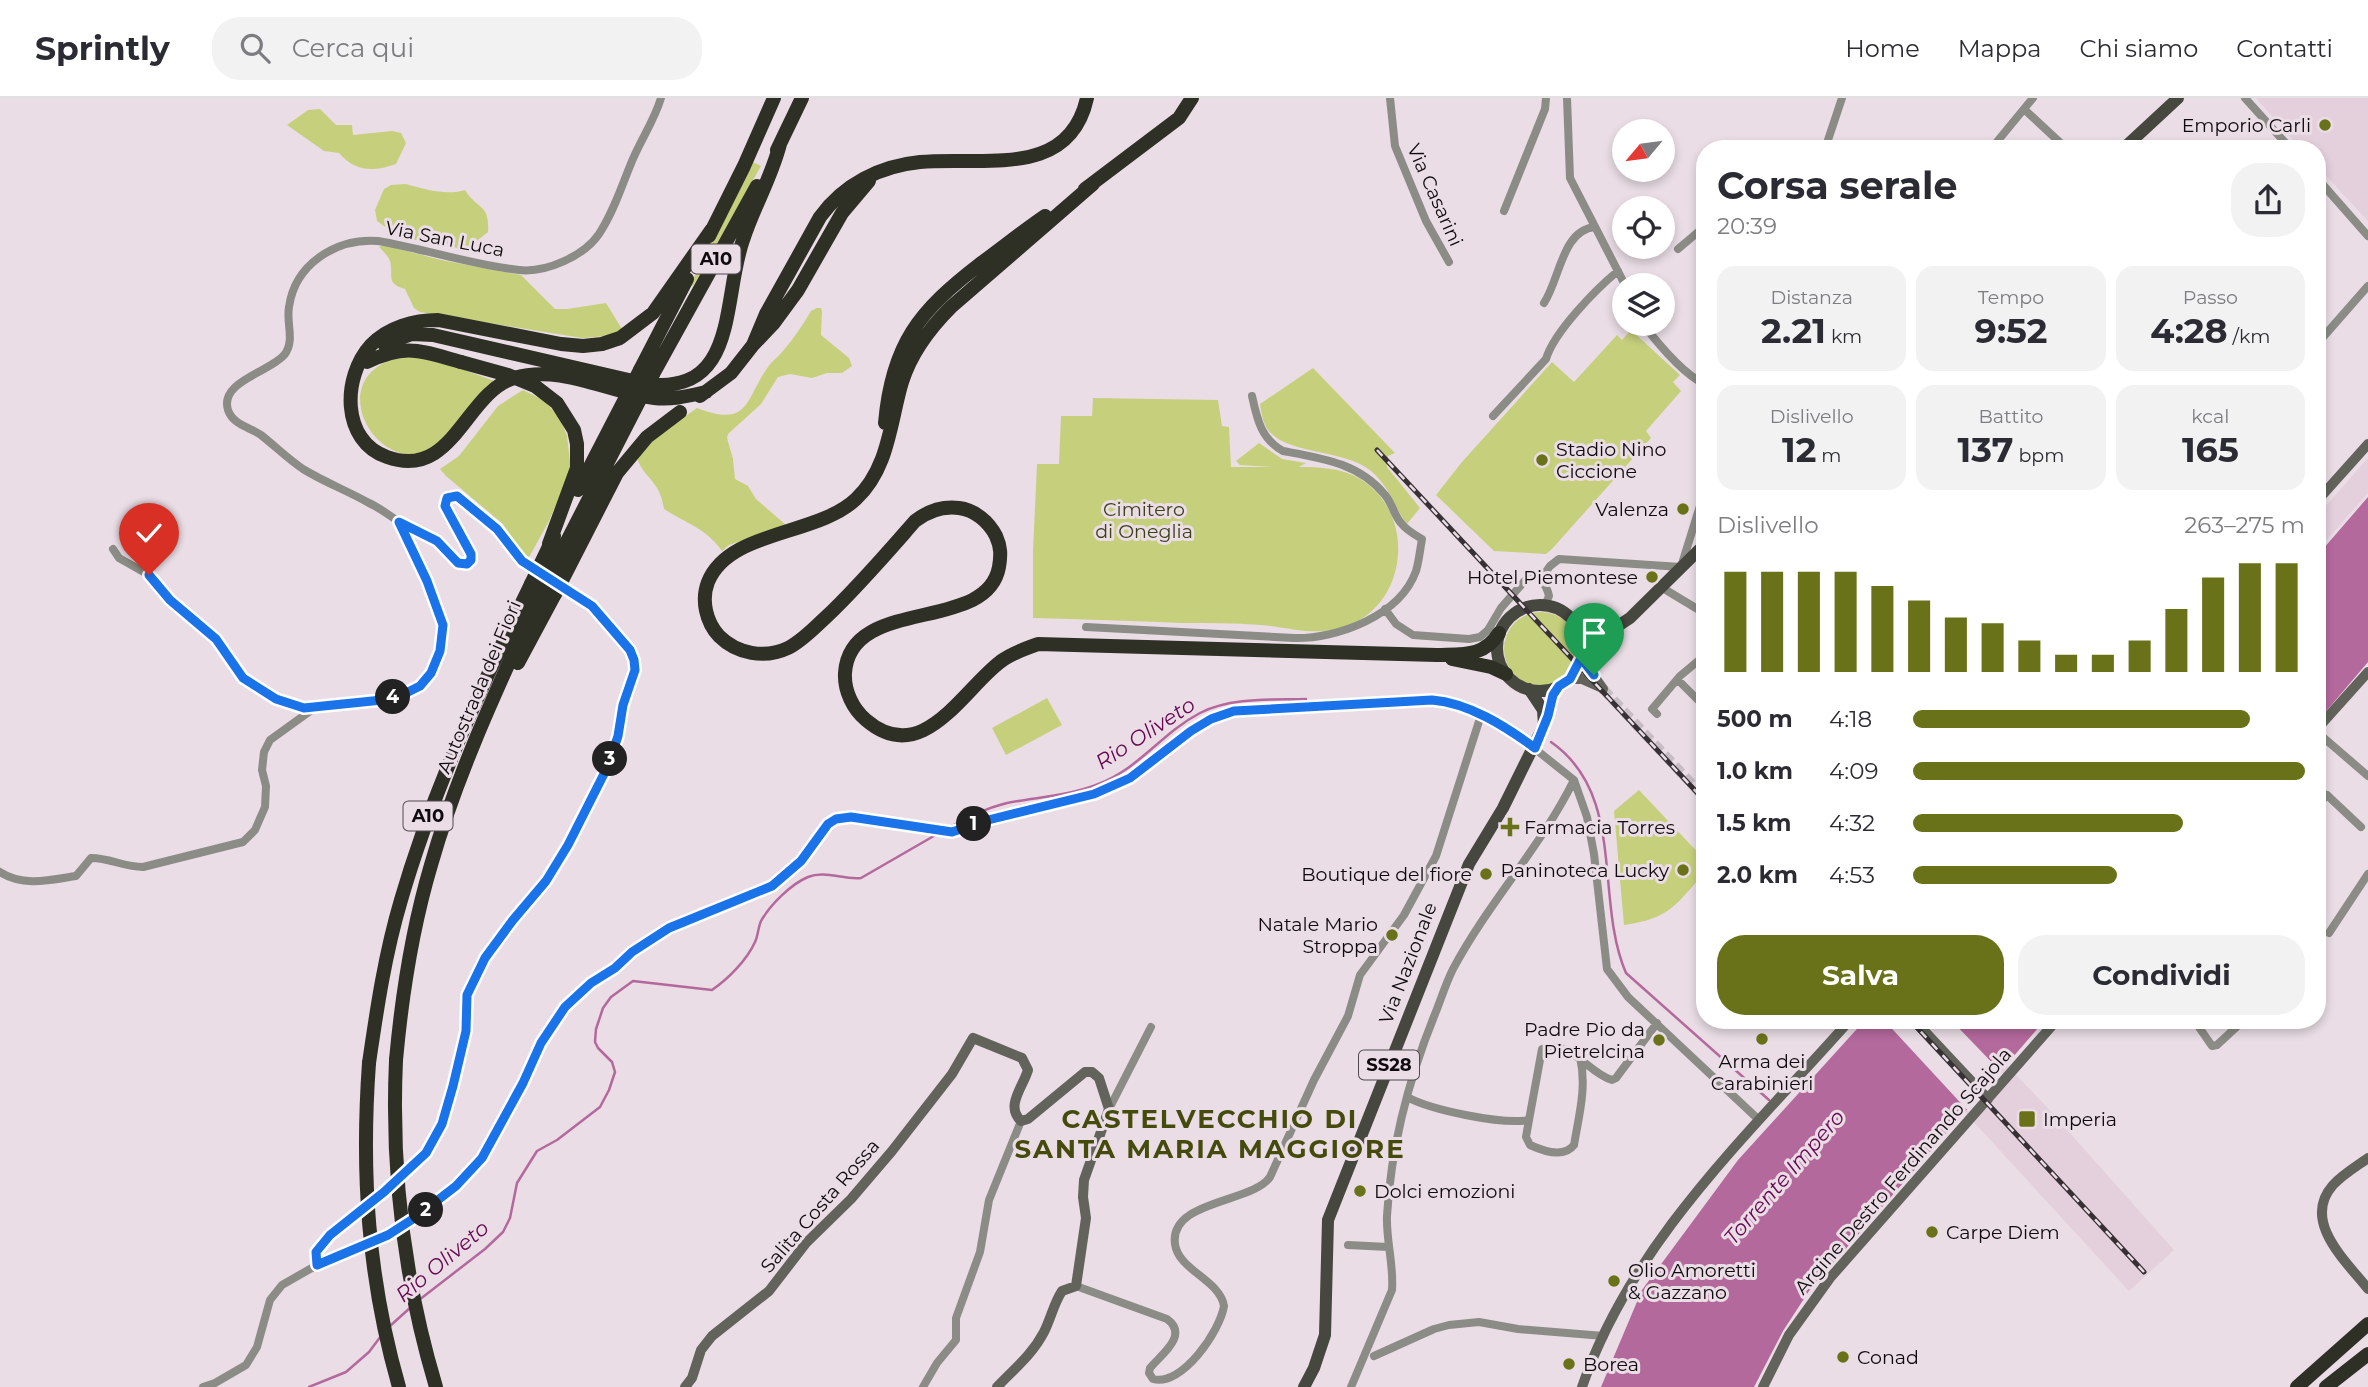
<!DOCTYPE html>
<html lang="it">
<meta charset="utf-8">
<style>
:root{--surface:#fff;--page:#f2f2f3;--text:#2b2b33;--muted:#7c7c81;--line:#e1e1e2;--accent:#6a7219}
body{margin:0;font-family:Montserrat,sans-serif;background:var(--page);color:var(--text);height:100vh;display:flex;flex-direction:column;font-size:26px;white-space:nowrap}
*{box-sizing:border-box;margin:0}
p{font-size:23px;color:var(--muted)}
.icon{flex:none;width:38px;height:38px;fill:none;stroke:currentColor;stroke-width:2;stroke-linecap:round;stroke-linejoin:round}
.map{position:relative;flex:1;overflow:hidden}
.sheet{position:absolute;left:1696px;top:42px;width:630px;height:889px;display:flex;flex-direction:column;background:var(--surface);border-radius:28px;box-shadow:0 4px 10px #0003}
.sheet>*{flex:none}
.needle{width:46px;rotate:241deg}
.tools{position:absolute;left:1612px;top:21px;display:grid;gap:14px}
.tools a{display:grid;place-items:center;width:63px;height:63px;border-radius:50%;background:var(--surface);box-shadow:0 4px 10px #0003;font-size:35px}
.pin{position:absolute;display:grid;place-items:center;width:60px;height:60px;color:#fff;margin:-72px -30px;border-radius:50% 50% 50% 0;rotate:-45deg;box-shadow:0 0 7px #0007}
.pin .icon{rotate:45deg}
.km{position:absolute;width:35px;height:35px;margin:-18px;border-radius:50%;background:#222;color:#fff;font-size:19px;line-height:35px;text-align:center}
.round{display:grid;place-items:center;flex:none;width:74px;height:74px;border-radius:28px;background:var(--page)}
.head{display:flex;align-items:center;justify-content:space-between;height:119px;padding:0 21px}
h1{font-size:38px;font-weight:700;line-height:52px}
.stats{display:grid;grid-template-columns:repeat(3,1fr);gap:10px;height:119px;padding:7px 21px}
.stats div{display:grid;align-content:center;border-radius:18px;background:var(--page);text-align:center}
.stats b{font-size:35px;font-weight:700}
.stats small{font-size:19px;font-weight:400}
.stats p{font-size:19px}
.chart{height:196px;padding:14px 21px}
.chart p{display:flex;justify-content:space-between}
.chart svg{width:100%;height:126px;margin-top:7px;stroke:var(--accent);stroke-width:6}
.button{display:flex;gap:14px;margin-top:auto;padding:14px 21px}
.button a{flex:1;height:80px;border-radius:28px;background:var(--accent);color:#fff;font-size:28px;font-weight:700;line-height:80px;text-align:center}
.button a+a{background:var(--page);color:var(--text)}
ul{padding:0 21px;list-style:none;font-size:23px}
li{display:grid;grid-template-columns:112px 84px 1fr;align-items:center;height:52px}
li i{height:18px;border-radius:9px;background:var(--accent)}
header{display:flex;align-items:center;gap:42px;box-sizing:border-box;height:98px;padding:0 35px;background:var(--surface);border-bottom:2px solid var(--line)}
header strong{font-size:33px}
nav{display:flex;gap:38px;margin-inline-start:auto;font-size:24px}
.search{width:490px;height:63px;background:var(--page);display:flex;align-items:center;gap:18px;box-sizing:border-box;padding:0 24px;border-radius:28px;color:var(--muted);font-size:26px}
.map>svg:first-child{display:block}
</style>
<header>
<strong>Sprintly</strong>
<div class="search"><svg class="icon" aria-label="search" viewBox="0 0 24 24"><circle cx="10" cy="10" r="6"/><path d="M15 15l6 6"/></svg>Cerca qui</div>
<nav><a>Home</a><a>Mappa</a><a>Chi siamo</a><a>Contatti</a></nav>
</header>
<div class="map">
<svg width="2368" height="1289" viewBox="0 0 2368 1289">
<rect width="100%" height="100%" fill="#eadde5"/>
<path fill="#e4cfdc" d="M2256,0h112v123l-51,-55v-17h-16z
M2368,360v35l-51,58v-35z
M1880,922h83l81,84 130,146 -45,41z"/>
<path fill="#c6d07c" d="M320,11l16,16h16l1,10 39,-4 9,2 5,10 -10,21c-22,8 -41,8 -57,-11l-15,-2 -37,-26 21,-15z
M753,64l8,4 -68,120 -3,-1z
M406,86c17,5 42,12 59,6 12,20 25,13 23,42l-24,19 -27,-11h-23l-23,-9 -14,-10 -2,-11 9,-21 7,-4z
M384,147l57,15 80,15 34,34h12l39,-6 16,26c-11,8 -27,8 -40,9l-162,-26 -6,-4 -9,-19c-20,-6 -11,-12 -15,-28 -2,-5 -7,-10 -11,-14z
M817,210h4l1,3 -1,24 28,23 3,8 -10,7h-15l-15,5 -22,-4 -12,3 -17,27 -33,30 -1,4 6,21 2,20 13,7 8,13 30,26 -57,20 -7,6c-15,-22 -36,-28 -58,-42 -4,-29 -20,-30 -27,-51l9,-14 51,-36c53,20 47,-7 71,-41 4,-6 10,-10 15,-16 10,-12 20,-26 28,-40z
M1631,232l49,45 -7,7 8,9 -35,40 5,7 -99,111 -6,5 -52,-3 -58,-56 26,-33 90,-100 22,20 43,-47 5,5z
M410,257l52,14 32,12c-16,18 -46,60 -67,70 -53,24 -111,-82 -17,-96z
M1313,270l82,85 -7,3 -1,11 33,41 -13,16c-14,-18 -17,-37 -36,-53 -31,-24 -91,-15 -106,-46 -3,-7 -4,-14 -5,-21z
M523,292l20,10 16,16 8,20 4,34 -22,51 -21,38 -7,-7 -18,-28 -57,-48 -6,-7 19,-13 39,-50z
M1093,300l125,2 4,26 7,1 2,40h43l-34,-2 -4,-4 23,-18 23,16 24,4 -7,4c21,0 43,1 61,12 57,34 49,127 -16,148 -28,10 -55,0 -83,-2 -27,-2 -54,-2 -80,-2 -49,-2 -99,-4 -148,-5v-67l4,-87h22l2,-48h31z
M1504 551a37 37 0 1 1 74 0a37 37 0 1 1-74 0Z
M1047,600l15,27 -56,30 -14,-27z
M1639,692l65,69v14c-28,32 -35,46 -80,52l-10,-114z"/>
<path fill="#b4699c" d="M2368,399v165l-51,60v-166z
M1865,922h180l-236,271 -26,40 -29,56h-153l41,-97 96,-130z"/>
<path fill="#eadde5" d="M1884,922h67l52,54 -34,38z"/>
<g fill="none" stroke-linecap="round" stroke-linejoin="round">
<path stroke="#b4699c" stroke-width="2.5" d="M1551,644c76,53 43,157 75,231l143,127
M948,730c19,-10 38,-20 59,-25 30,-6 60,-7 89,-18 45,-17 64,-51 104,-72 31,-16 72,-13 106,-14
M419,1202l66,-51 18,-17 7,-14 7,-35 20,-32 20,-11 43,-33 9,-17 6,-18 -3,-10 -14,-14 -3,-6 1,-13 7,-21 8,-11 22,-16 79,9c16,-11 35,-30 43,-48 3,-6 3,-14 6,-21 9,-16 30,-37 47,-44 17,-7 35,3 53,1l78,-45
M390,1228l21,-19
M309,1289l37,-15 23,-20 12,-16"/>
<path stroke="#c9bdc5" stroke-width="10" stroke-dasharray="10 5" stroke-linecap="butt" d="M1603,591l101,108"/>
<path stroke="#8b8c86" stroke-width="8" d="M1390,0l5,48 31,75 23,41
M1567,0l3,80 55,107
M2245,0l46,51
M2025,12l42,39
M1825,51l17,-51
M1991,51l42,-51
M2317,80l51,58
M1504,113l41,-102 1,-11
M1678,151l26,-22
M1544,205c16,-24 18,-73 51,-76
M1643,226c16,21 38,48 61,60
M2317,246l51,-58
M1493,318l53,-57c8,-27 50,-70 72,-88
M113,451l6,9 30,17 22,25 45,39 27,39 34,21 27,9 78,-8 20,-5 18,-9 11,-13 9,-22 3,-26 -16,-44 -28,-59
M540,475l-18,-12 -25,-32 -38,-32 -6,-2 -8,5v6l27,51 -5,7c-11,1 -16,-11 -24,-18 -11,-11 -29,-16 -42,-23 -11,-7 -21,-15 -32,-20 -21,-12 -45,-21 -66,-34 -15,-10 -28,-23 -42,-34 -11,-8 -28,-10 -33,-25 -9,-29 43,-38 57,-56 10,-14 1,-31 4,-47 6,-43 47,-69 89,-66 47,8 94,24 141,29 27,3 65,-14 80,-36 14,-21 22,-46 31,-68 9,-24 24,-44 31,-68
M1540,482l10,-14 9,-7 122,8 23,-74
M1661,489l43,26
M1385,511l11,15 17,11 56,4 11,-2 8,-7 13,-22 28,-32c11,0 18,10 20,20l-4,9
M1086,529l208,11c43,1 106,-22 122,-67 3,-10 4,-21 6,-32 -7,-4 -16,-9 -21,-16 -7,-8 -9,-20 -16,-28 -26,-32 -64,-37 -102,-44 -22,-12 -26,-32 -31,-55
M1678,582l26,26
M1657,616l-5,-5 28,-33 24,-20
M2317,634l51,44
M2317,707l10,-10 34,32
M0,774c23,15 50,8 76,4l15,-18c19,0 33,9 52,9l100,-25 12,-12 10,-23 1,-21 -4,-16 2,-18 6,-12 43,-31
M2329,835l39,-59
M2194,922l18,26 5,-1 27,-25
M1407,999c24,13 95,28 122,23l13,-71c29,-10 46,24 70,31l4,-2 41,-55
M1109,1011l42,-82
M1529,1022l-3,17 4,8c13,6 34,13 44,0 5,-30 13,-58 6,-88
M1348,1147l40,2
M317,1167l-1,-13 14,-17 54,-43 42,-39 16,-29 11,-38 12,-55 2,-36 18,-37 27,-38 34,-39 22,-37 40,-78 10,-30 5,-31 11,-29v-16l-7,-15 -35,-40 -35,-21
M1076,1188l91,33c22,16 -5,35 -17,49l-1,5 4,6c29,8 67,-48 71,-73 -4,-26 -46,-36 -49,-62 -6,-44 78,-41 95,-67l44,-97 34,-64 12,-41 44,-60 32,-59 45,-141
M1374,1258l60,-27 15,-4 30,-3 39,7 86,7
M203,1289l12,-4 31,-18 11,-18 13,-47 12,-15 35,-20 71,-30 28,-18 39,-31 27,-28 41,-75 18,-40 24,-36 26,-24 24,-15 17,-16 37,-24 103,-42 29,-25 27,-37 8,-5 15,-2 101,15 35,-12 107,-26 36,-17 61,-46 20,-12 23,-8 198,-11 20,2 67,34 55,44 13,37 7,37 13,115 21,28 131,123
M923,1289l14,-24 19,-23v-22l24,-66 9,-52 32,-79
M1351,1289l41,-97c2,-25 -6,-49 -5,-74 4,-70 22,-138 48,-202 6,-15 11,-31 18,-45 35,-66 88,-122 121,-189"/>
<path stroke="#62645c" stroke-width="10" d="M2317,403l51,-57
M1581,560l22,31
M1570,581h12l18,8
M2317,631l51,-57
M1914,922l74,79
M2368,1060c-11,8 -25,16 -35,27 -32,36 13,76 35,104
M685,1289l7,-9 9,-28 11,-14 57,-45 37,-48 45,-44 41,-48 60,-77 21,-36 49,20 6,12c-5,17 -23,36 -7,51l7,-2 57,-47h7l7,6 10,31 -25,71 -1,17 3,21 -10,68 -14,5c-8,12 -11,27 -18,41 -12,23 -30,37 -47,55
M1582,1289c50,-146 168,-254 268,-367
M1763,1289l26,-52 41,-57 227,-258"/>
<path stroke="#46473e" stroke-width="12" d="M2123,51l55,-51
M1497 550a43 43 0 1 1 86 0a43 43 0 1 1-86 0Z
M1583,551l47,-31 74,-73
M1529,591l14,21 1,15 9,-30 6,-9
M1304,1289l10,-19 11,-33 3,-115 141,-356 34,-56 41,-83"/>
<path stroke="#2e3026" stroke-width="14" d="M777,52l25,-52
M1093,86l-142,123c-22,22 -40,46 -49,75 -12,40 -13,86 -46,117 -39,37 -127,31 -148,83 -7,18 -2,40 11,54 18,18 46,23 69,12 14,-7 25,-19 37,-30 32,-30 61,-64 90,-97 13,-10 28,-15 44,-13 16,2 30,14 37,28 5,11 5,19 3,31 -12,67 -149,28 -154,106 -1,18 8,36 21,47 56,48 96,-29 134,-58 11,-9 25,-13 38,-18l399,11c26,-1 47,2 62,-22
M1085,91l94,-71 13,-20
M709,138l35,-70 30,-68
M384,246l28,-10 21,1 213,49c93,12 76,-85 97,-144 11,-34 28,-61 37,-96
M753,247l13,-31 54,-97c24,-33 60,-51 100,-55 62,-6 149,18 167,-64
M367,264c40,-19 53,-11 94,0
M640,272l47,-91
M653,276l104,-188
M706,294c-18,4 -34,8 -52,6 -47,-6 -93,-34 -140,-20 -49,15 -61,103 -127,79 -46,-16 -45,-80 -16,-112 17,-18 43,-25 67,-25l123,24 22,2 19,-2 18,-6 33,-25 59,-84
M700,298l31,-23 22,-28 20,-21 25,-34 44,-77 27,-32
M885,325c7,-79 34,-112 95,-159 22,-16 43,-33 65,-48
M1452,561l39,8 15,7
M518,565l37,-69
M396,962c6,-66 16,-131 35,-195 27,-95 71,-187 112,-277
M369,965c8,-55 16,-109 32,-163 32,-110 80,-213 130,-316
M2297,1289l71,-63
M2326,1289l42,-33"/>
<g stroke="#373135" stroke-width="5">
<path id="rail" d="M1377,352l327,350
M1910,922l234,252"/>
</g>
<use href="#rail" stroke="#eadde5" stroke-width="2.5" stroke-dasharray="8" stroke-linecap="butt"/>
<path stroke="#2e3026" stroke-width="14" d="M461,264l47,13 27,11 22,17 17,27 3,14v24l-28,76
M578,392l62,-120
M531,486l23,-48
M543,490l110,-214
M555,496l62,-121 30,-36 33,-25
M396,962c-5,111 8,220 40,327
M369,965c-8,111 -1,216 30,324"/>
</g>
<g fill="none" stroke-linecap="round" stroke-linejoin="round">
<g stroke="#fff" stroke-width="14">
<path id="route" d="M149,477l21,25 46,39 27,39 33,21 28,9 78,-8 20,-5 18,-9 11,-13 9,-22 3,-26 -16,-44 -28,-59 38,19 21,22 9,1 4,-4v-6l-26,-48 2,-8 10,-2 40,33 25,32 70,45 38,44 4,10 1,10 -12,35 -5,31 -10,30 -40,79 -22,36 -33,39 -28,38 -18,37 -1,36 -13,55 -11,38 -16,29 -42,39 -54,43 -14,17 1,13 71,-30 28,-18 40,-31 26,-28 41,-75 18,-40 24,-36 26,-24 24,-15 17,-16 37,-24 103,-42 29,-25 27,-37 8,-5 15,-2 101,15 36,-12 106,-26 36,-16 61,-47 20,-12 23,-8 198,-11c37,3 73,26 103,48l13,-32 5,-21 6,-9 11,-7 11,-21 13,17"/>
</g>
<use href="#route" stroke="#1a73e8" stroke-width="9"/>
</g>
<g fill="#6a7219" stroke="#eadde5" stroke-width="2.5">
<circle cx="2325" cy="27" r="7"/>
<circle cx="1542" cy="362" r="7"/>
<circle cx="1683" cy="411" r="7"/>
<circle cx="1652" cy="479" r="7"/>
<path d="M1506.5 718.5h7v7h7v7h-7v7h-7v-7h-7v-7h7z"/>
<circle cx="1683" cy="772" r="7"/>
<circle cx="1486" cy="776" r="7"/>
<circle cx="1392" cy="837" r="7"/>
<circle cx="1762" cy="941" r="7"/>
<circle cx="1659" cy="942" r="7"/>
<rect x="2018" y="1012" width="18" height="18" rx="3.5"/>
<circle cx="1360" cy="1093" r="7"/>
<circle cx="1932" cy="1134" r="7"/>
<circle cx="1614" cy="1183" r="7"/>
<circle cx="1843" cy="1259" r="7"/>
<circle cx="1569" cy="1266" r="7"/>
</g>
<g text-anchor="middle" dominant-baseline="central" stroke-width="6" stroke-linejoin="round" paint-order="stroke">
<g fill="#eadde5" stroke="#51494e" stroke-width="2">
<rect x="691.5" y="146.5" width="49" height="29" rx="5"/>
<rect x="403.5" y="703.5" width="49" height="29" rx="5"/>
<rect x="1359" y="952.5" width="60" height="29" rx="5"/>
</g>
<g font-size="18" font-weight="bold" fill="#0f0a0d">
<text x="716" y="161">A10</text>
<text x="428" y="718">A10</text>
<text x="1389" y="967">SS28</text>
</g>
<g font-size="19" fill="#0f0a0d" stroke="#eadde5" text-anchor="start">
<text x="2311" y="27" text-anchor="end">Emporio Carli</text>
<text x="1556" y="351">Stadio Nino<tspan x="1556" dy="22">Ciccione</tspan></text>
<text x="1669" y="411" text-anchor="end">Valenza</text>
<text x="1638" y="479" text-anchor="end">Hotel Piemontese</text>
<text x="1524" y="729">Farmacia Torres</text>
<text x="1669" y="772" text-anchor="end">Paninoteca Lucky</text>
<text x="1472" y="776" text-anchor="end">Boutique del fiore</text>
<text x="1378" y="826" text-anchor="end">Natale Mario<tspan x="1378" dy="22">Stroppa</tspan></text>
<text x="1645" y="931" text-anchor="end">Padre Pio da<tspan x="1645" dy="22">Pietrelcina</tspan></text>
<text x="1762" y="963" text-anchor="middle">Arma dei<tspan x="1762" dy="22">Carabinieri</tspan></text>
<text x="2043" y="1021">Imperia</text>
<text x="1374" y="1093">Dolci emozioni</text>
<text x="1946" y="1134">Carpe Diem</text>
<text x="1628" y="1172">Olio Amoretti<tspan x="1628" dy="22">&amp; Gazzano</tspan></text>
<text x="1857" y="1259">Conad</text>
<text x="1583" y="1266">Borea</text>
</g>
<g font-size="19" fill="#0f0a0d" stroke="#eadde5">
<text transform="translate(1435 97) rotate(66)">Via Casarini</text>
<text transform="translate(445 141) rotate(11)">Via San Luca</text>
<text transform="translate(479 589) rotate(-67)">Autostrada dei Fiori</text>
<text transform="translate(1408 865) rotate(-69)">Via Nazionale</text>
<text transform="translate(1903 1073) rotate(-49)">Argine Destro Ferdinando Scajola</text>
<text transform="translate(820 1108) rotate(-49)">Salita Costa Rossa</text>
</g>
<g font-size="19" fill="#3d411a" stroke="#eadde5">
<text x="1144" y="411">Cimitero<tspan x="1144" dy="22">di Oneglia</tspan></text>
</g>
<g font-size="21" font-style="italic" fill="#680752" stroke="#eadde5">
<text transform="translate(1145 635) rotate(-33)">Rio Oliveto</text>
<text transform="translate(1784 1079) rotate(-49)">Torrente Impero</text>
<text transform="translate(442 1163) rotate(-40)">Rio Oliveto</text>
</g>
<g font-size="26" font-weight="bold" letter-spacing="2" fill="#454a0d" stroke="#eadde5">
<text x="1210" y="1021">CASTELVECCHIO DI<tspan x="1210" dy="30">SANTA MARIA MAGGIORE</tspan></text>
</g>
</g>
</svg>
<div class="tools">
<a><svg class="needle" viewBox="-14 -14 28 28"><path d="M0-13l5 13h-10z" fill="#e53935"/><path d="M0 13l5-13h-10z" fill="#7c7c81"/></svg></a>
<a><svg class="icon" aria-label="locate" viewBox="0 0 24 24"><circle cx="12" cy="12" r="6"/><path d="M12 2v4M12 18v4M2 12h4M18 12h4"/></svg></a>
<a><svg class="icon" aria-label="layers" viewBox="0 0 24 24"><path d="M12 4l9 5-9 5-9-5zM3 14l9 5 9-5"/></svg></a>
</div>
<div class="pin" style="left:1594px;top:577px;background:#1e9e55"><svg class="icon" aria-label="arrive" viewBox="0 0 24 24"><path d="M6 21V4h12l-3 4 3 4H6"/></svg></div>
<div class="pin" style="left:149px;top:477px;background:#d93025"><svg class="icon" aria-label="check" viewBox="0 0 24 24"><path d="M5 12l5 5 9-10"/></svg></div>
<b class="km" style="left:974px;top:726px">1</b>
<b class="km" style="left:426px;top:1112px">2</b>
<b class="km" style="left:610px;top:661px">3</b>
<b class="km" style="left:393px;top:599px">4</b>
<section class="sheet">
<div class="head"><div><h1>Corsa serale</h1><p>20:39</p></div><a class="round"><svg class="icon" aria-label="share" viewBox="0 0 24 24"><path d="M12 15V3M7 8l5-5 5 5M5 13v7h14v-7"/></svg></a></div>
<div class="stats">
<div><p>Distanza</p><b>2.21<small> km</small></b></div>
<div><p>Tempo</p><b>9:52</b></div>
<div><p>Passo</p><b>4:28<small> /km</small></b></div>
</div>
<div class="stats">
<div><p>Dislivello</p><b>12<small> m</small></b></div>
<div><p>Battito</p><b>137<small> bpm</small></b></div>
<div><p>kcal</p><b>165</b></div>
</div>
<div class="chart"><p><span>Dislivello</span>263–275 m</p>
<svg viewBox="0 0 160 44" preserveAspectRatio="none"><path d="M5 44V9M15 44V9M25 44V9M35 44V9M45 44V14M55 44V19M65 44V25M75 44V27M85 44V33M95 44V38M105 44V38M115 44V33M125 44V22M135 44V11M145 44V6M155 44V6"/></svg>
</div>
<ul>
<li><b>500 m</b>4:18<i style="width:86%"></i></li>
<li><b>1.0 km</b>4:09<i style="width:100%"></i></li>
<li><b>1.5 km</b>4:32<i style="width:69%"></i></li>
<li><b>2.0 km</b>4:53<i style="width:52%"></i></li>
</ul>
<div class="button"><a>Salva</a><a>Condividi</a></div>
</section>
</div>
